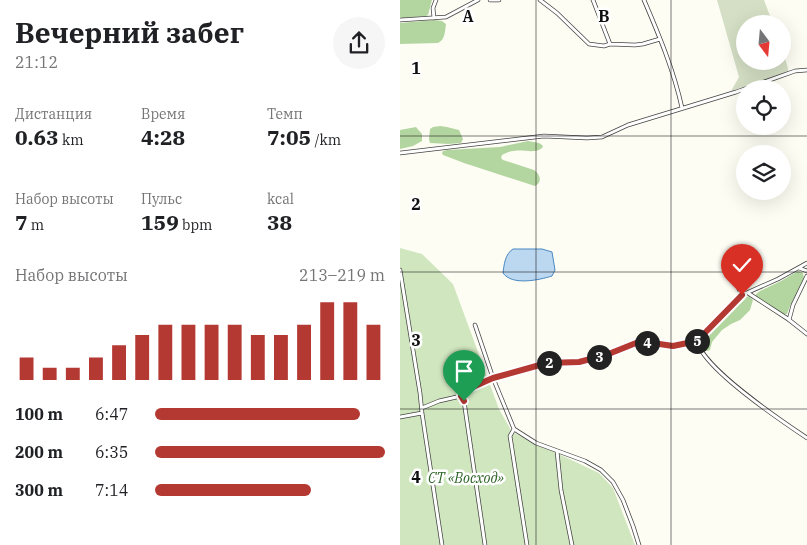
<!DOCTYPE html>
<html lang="ru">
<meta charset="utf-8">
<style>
:root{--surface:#fff;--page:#f6f6f6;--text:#202124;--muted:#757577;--accent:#b53933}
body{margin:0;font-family:"IBM Plex Serif",serif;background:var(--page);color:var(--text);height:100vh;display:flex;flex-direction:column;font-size:19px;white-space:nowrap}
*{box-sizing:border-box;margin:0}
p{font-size:16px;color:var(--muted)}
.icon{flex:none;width:28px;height:28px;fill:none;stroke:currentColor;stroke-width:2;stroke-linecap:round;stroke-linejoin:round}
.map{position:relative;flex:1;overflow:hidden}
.side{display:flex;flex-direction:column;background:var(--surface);width:400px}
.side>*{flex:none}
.needle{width:32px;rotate:164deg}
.tools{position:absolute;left:336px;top:15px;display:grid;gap:10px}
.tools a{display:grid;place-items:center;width:55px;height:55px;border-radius:50%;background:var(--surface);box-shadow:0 5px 20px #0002;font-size:25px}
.pin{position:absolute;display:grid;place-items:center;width:42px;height:42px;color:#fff;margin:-51px -21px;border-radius:50% 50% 50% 0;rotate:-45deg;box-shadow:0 0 5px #0007}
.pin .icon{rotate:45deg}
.km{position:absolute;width:25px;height:25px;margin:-12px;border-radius:50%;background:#222;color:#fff;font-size:14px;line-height:25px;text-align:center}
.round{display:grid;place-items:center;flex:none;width:52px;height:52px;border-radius:26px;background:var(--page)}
.head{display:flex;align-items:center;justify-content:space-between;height:85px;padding:0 15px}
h1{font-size:28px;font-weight:800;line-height:38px}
.figures{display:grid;grid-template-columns:repeat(3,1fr);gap:8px;height:85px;padding:5px 15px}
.figures div{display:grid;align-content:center}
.figures b{font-size:21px;font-weight:800}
.figures small{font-size:14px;font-weight:400}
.figures p{font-size:14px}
.chart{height:140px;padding:10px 15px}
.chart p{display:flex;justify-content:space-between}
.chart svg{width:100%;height:90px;margin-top:5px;stroke:var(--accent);stroke-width:6}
ul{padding:0 15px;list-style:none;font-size:16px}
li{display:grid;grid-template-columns:80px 60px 1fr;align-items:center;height:38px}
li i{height:12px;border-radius:6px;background:var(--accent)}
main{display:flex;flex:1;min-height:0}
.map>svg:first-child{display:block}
</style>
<main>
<section class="side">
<div class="head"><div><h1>Вечерний забег</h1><p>21:12</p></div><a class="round"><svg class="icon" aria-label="share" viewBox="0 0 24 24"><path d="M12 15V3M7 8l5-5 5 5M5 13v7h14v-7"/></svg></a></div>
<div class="figures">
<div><p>Дистанция</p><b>0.63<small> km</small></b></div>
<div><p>Время</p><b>4:28</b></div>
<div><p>Темп</p><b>7:05<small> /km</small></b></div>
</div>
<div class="figures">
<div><p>Набор высоты</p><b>7<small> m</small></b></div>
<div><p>Пульс</p><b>159<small> bpm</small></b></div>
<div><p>kcal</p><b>38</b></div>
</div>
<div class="chart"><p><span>Набор высоты</span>213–219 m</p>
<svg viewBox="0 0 160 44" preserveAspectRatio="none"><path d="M5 44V33M15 44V38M25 44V38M35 44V33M45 44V27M55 44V22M65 44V17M75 44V17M85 44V17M95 44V17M105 44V22M115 44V22M125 44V17M135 44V6M145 44V6M155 44V17"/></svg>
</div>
<ul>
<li><b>100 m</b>6:47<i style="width:89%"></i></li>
<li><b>200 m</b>6:35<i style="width:100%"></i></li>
<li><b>300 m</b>7:14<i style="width:68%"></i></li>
</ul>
</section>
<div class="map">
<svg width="407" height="545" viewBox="0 0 407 545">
<rect width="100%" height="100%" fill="#fefdf4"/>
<path fill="#d0e6bf" d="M0,248l22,6 31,30 46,125 13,23 87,41 14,15 22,57h-235z"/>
<path fill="#b3d6a0" d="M0,0h32l-4,15 -2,1 -24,2 -2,-1z
M35,20l7,1 4,3c-1,7 -1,16 -8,19l-38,1v-21z
M40,126l7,1 12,3 4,9 -2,4 -13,1 -18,-1 -1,-4 1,-10 3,-2z
M16,127l6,7v7l-9,5 -13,3v-19z
M128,141l11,2 3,2 1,2c-8,8 -19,2 -29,4 -4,0 -8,2 -12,4l-1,3 2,2 31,10c6,4 9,12 1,16l-71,-23 -21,-8 -1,-2 1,-2 4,-1 53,-3z
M398,271l5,2 1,5 -1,3 -13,25 -3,8h-4l-27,-18v-2l4,-3 21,-10z
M349,296l4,4 -3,10 -10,10 -9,4 -9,6 -10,12 -2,8 -3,1 -4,-2 -3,-5 2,-4c11,-12 33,-40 47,-44z"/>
<path fill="#d4dfc5" d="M317,0h47l9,24h-28v37h37l1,-9 5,16v4l-57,19 8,-14z"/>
<path fill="#bcd8f1" stroke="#4987c2" d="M113,249h29l10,3 3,18 -3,6c-13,4 -40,10 -49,-3 1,-8 2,-19 10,-24z"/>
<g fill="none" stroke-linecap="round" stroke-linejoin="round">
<g stroke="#434343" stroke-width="4.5">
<path id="minor" d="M90,0h9
M140,0l17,13 32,31 15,2 6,-2 25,1 8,-1 17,-5
M193,0l17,44
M244,0c15,35 30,71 38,108
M34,18l-1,-10 3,-8
M0,20l46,-3 32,-17
M0,153l144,-17 43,2 15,-1 26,-12 108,-33 59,-21 12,-1
M326,263l16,32
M399,268l8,3
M0,270l20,123 2,20 20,132
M348,293l40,26 19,15
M389,320l4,-15 14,-29
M75,325l18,53 21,51 22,14 49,18 16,9 12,12 10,18 10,26 6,19
M297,341c6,27 86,81 110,97
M61,396l3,5 21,144
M22,408l17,-7 22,-5 5,-6 18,-7 9,-5 54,-15 32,-1 27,-7 31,-12h9l27,3 24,-5 45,-46 36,-16 29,-16
M0,417l22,-4
M114,429l-4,7 17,109
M157,451l4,39 11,55"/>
</g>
<use href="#minor" stroke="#fff" stroke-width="3"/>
</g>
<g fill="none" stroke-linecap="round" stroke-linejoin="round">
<g stroke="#fff" stroke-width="10">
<path id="route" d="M64,401l-3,-5 5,-6 27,-12 54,-15 32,-1 27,-7 30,-12 10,-1 27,4 24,-5 45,-46"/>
</g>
<use href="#route" stroke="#b53933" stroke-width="6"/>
</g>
<path fill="none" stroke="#101010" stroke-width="1" stroke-opacity="0.55" d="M136,0v545M271,0v545M0,136h407M0,272h407M0,409h407"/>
<g text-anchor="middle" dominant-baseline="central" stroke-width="5" stroke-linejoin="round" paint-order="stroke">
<g font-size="14" font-style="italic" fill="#2c6325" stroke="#fff">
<text x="66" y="478">СТ «Восход»</text>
</g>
</g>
<g font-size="16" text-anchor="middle" font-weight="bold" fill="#101010" stroke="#fff" stroke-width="5" stroke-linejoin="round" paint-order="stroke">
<text x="68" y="22">A</text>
<text x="204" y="22">B</text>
<text x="16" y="74">1</text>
<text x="16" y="210">2</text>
<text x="16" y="346">3</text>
<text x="16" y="483">4</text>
</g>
</svg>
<div class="tools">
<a><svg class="needle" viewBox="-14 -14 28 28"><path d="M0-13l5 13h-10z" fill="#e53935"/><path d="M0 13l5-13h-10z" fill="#757577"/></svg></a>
<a><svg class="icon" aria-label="locate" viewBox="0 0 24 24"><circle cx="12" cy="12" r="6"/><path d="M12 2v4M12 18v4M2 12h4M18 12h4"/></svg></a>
<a><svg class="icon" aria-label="layers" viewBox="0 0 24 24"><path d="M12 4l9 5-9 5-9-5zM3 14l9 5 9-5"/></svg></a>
</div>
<div class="pin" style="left:64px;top:401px;background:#1e9e55"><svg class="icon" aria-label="arrive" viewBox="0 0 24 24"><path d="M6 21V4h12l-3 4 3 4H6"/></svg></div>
<div class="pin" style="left:342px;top:295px;background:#d93025"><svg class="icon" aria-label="check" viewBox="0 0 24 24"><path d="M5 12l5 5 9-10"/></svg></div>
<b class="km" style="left:149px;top:363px">2</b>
<b class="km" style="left:199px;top:357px">3</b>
<b class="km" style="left:247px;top:343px">4</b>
<b class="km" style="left:297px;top:341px">5</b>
</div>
</main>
